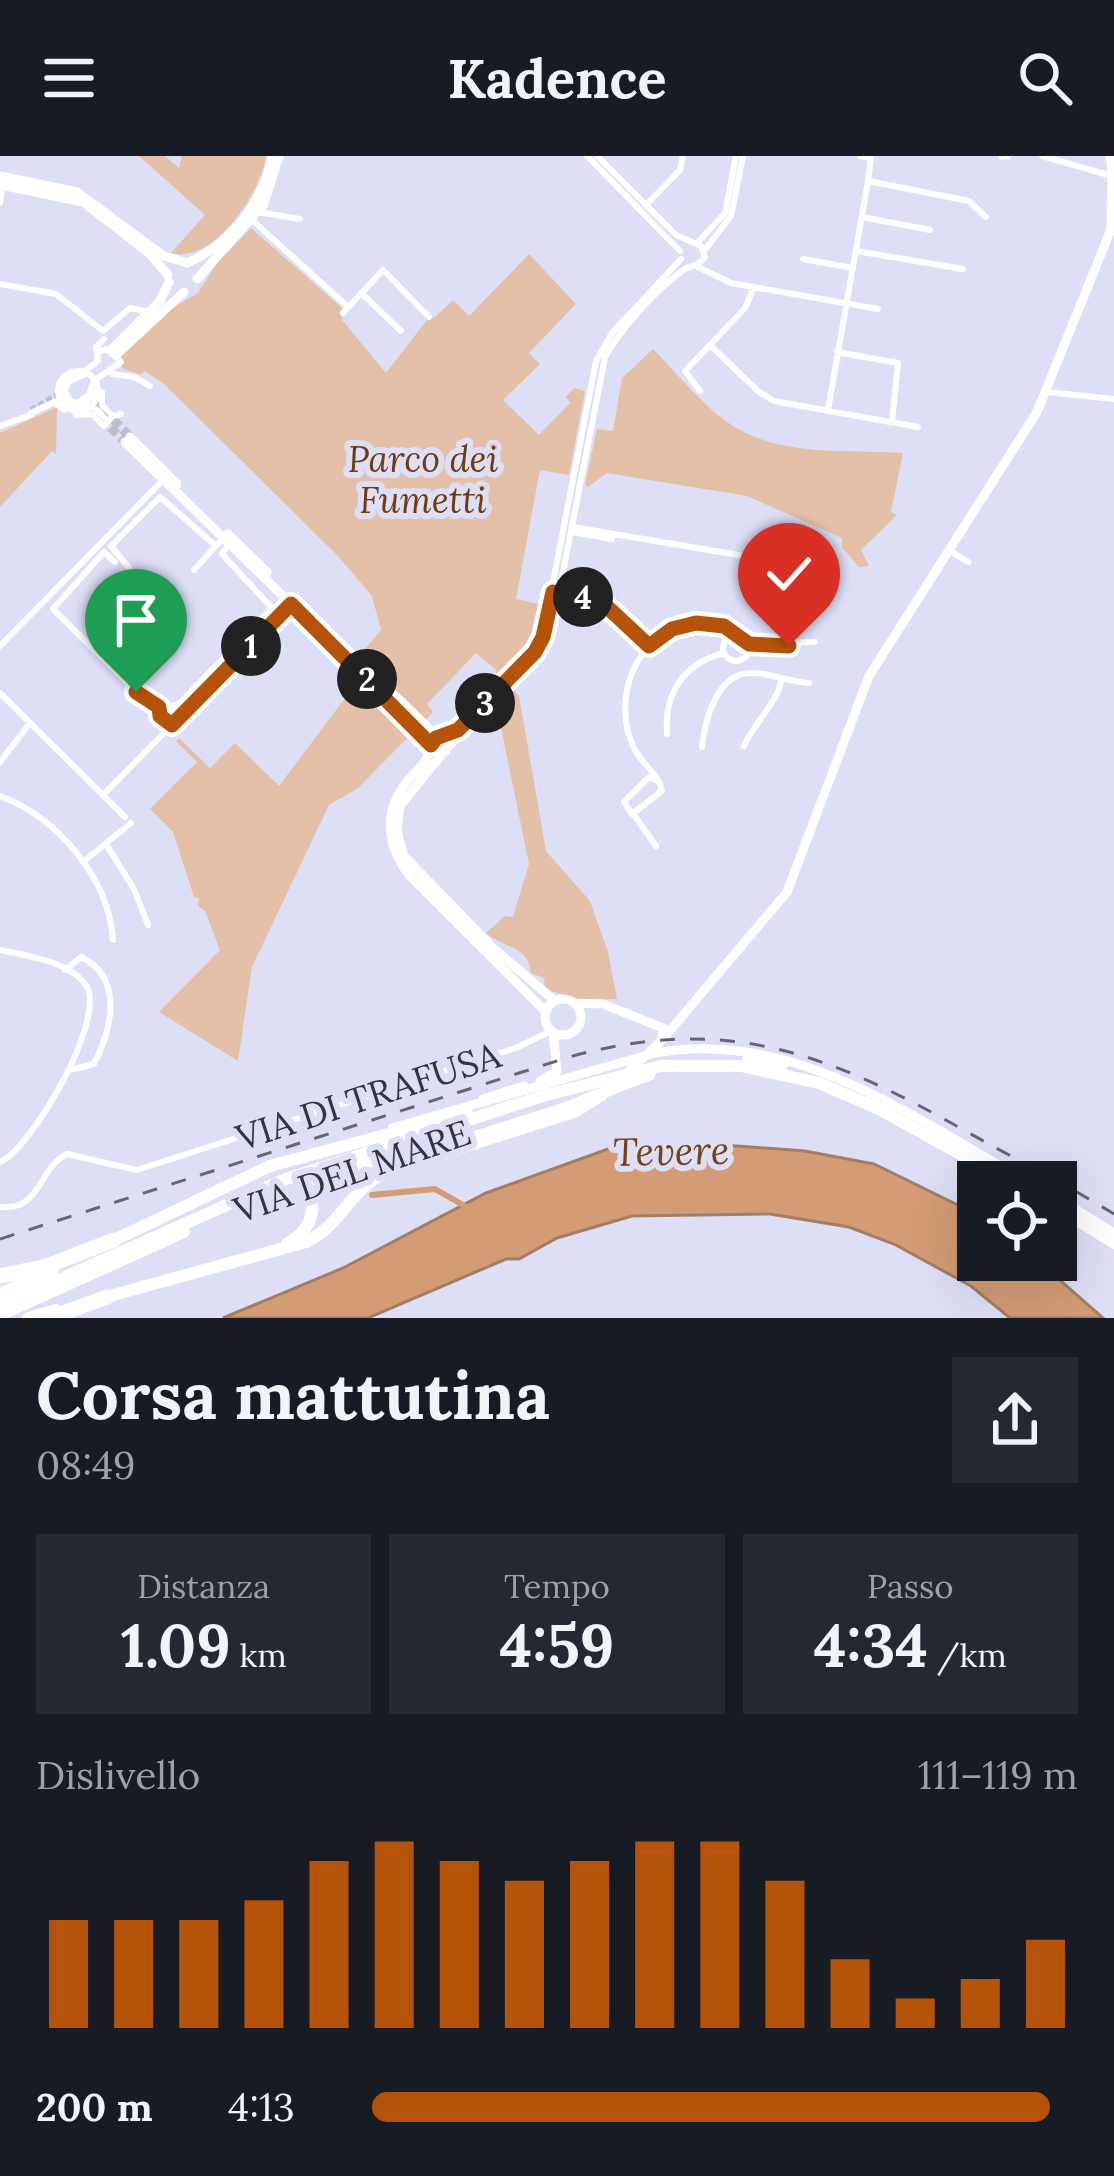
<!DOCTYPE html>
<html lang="it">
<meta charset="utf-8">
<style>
:root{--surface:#171b24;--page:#242831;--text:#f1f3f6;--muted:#9ea1a6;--accent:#b45309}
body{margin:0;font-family:Lora,serif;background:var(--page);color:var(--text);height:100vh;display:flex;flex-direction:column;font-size:45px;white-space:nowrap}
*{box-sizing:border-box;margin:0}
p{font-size:39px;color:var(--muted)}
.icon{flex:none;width:66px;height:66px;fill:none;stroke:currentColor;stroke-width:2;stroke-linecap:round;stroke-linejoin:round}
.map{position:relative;height:1162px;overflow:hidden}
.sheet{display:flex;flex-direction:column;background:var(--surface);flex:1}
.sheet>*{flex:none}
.tools{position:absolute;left:957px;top:1005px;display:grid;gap:24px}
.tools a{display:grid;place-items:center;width:120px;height:120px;border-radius:0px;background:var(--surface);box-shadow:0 12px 48px #0002;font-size:60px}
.pin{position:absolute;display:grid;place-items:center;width:102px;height:102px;color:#fff;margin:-123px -51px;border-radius:50% 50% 50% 0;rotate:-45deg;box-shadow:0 0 12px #0007}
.pin .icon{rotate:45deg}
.km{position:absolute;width:60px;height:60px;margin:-30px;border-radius:50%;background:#222;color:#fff;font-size:33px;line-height:60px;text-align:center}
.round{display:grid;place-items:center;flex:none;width:126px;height:126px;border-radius:0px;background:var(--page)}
.headline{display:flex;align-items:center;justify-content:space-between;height:204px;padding:0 36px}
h1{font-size:66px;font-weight:700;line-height:90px}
.metrics{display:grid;grid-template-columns:repeat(3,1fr);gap:18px;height:204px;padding:12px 36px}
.metrics div{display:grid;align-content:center;border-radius:0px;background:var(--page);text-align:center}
.metrics b{font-size:60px;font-weight:700}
.metrics small{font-size:33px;font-weight:400}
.metrics p{font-size:33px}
.chart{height:336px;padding:24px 36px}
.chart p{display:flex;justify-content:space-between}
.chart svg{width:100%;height:216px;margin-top:12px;stroke:var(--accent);stroke-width:6}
ul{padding:0 36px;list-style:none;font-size:39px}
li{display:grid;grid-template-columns:192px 144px 1fr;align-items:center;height:90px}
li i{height:30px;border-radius:15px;background:var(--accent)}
header{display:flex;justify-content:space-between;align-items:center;height:156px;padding:0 36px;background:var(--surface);font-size:54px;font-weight:700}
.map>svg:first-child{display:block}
</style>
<header><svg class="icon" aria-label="menu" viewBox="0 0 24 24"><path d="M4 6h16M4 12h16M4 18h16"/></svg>Kadence<svg class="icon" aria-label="search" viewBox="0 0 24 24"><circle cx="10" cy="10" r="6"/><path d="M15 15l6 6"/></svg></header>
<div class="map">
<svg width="1114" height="1162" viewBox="0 0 1114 1162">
<rect width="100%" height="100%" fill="#dddff7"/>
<path fill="#e3c0a7" d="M139,0h26l14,12 3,-12h84c-5,37 -53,109 -95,97l34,-38z
M251,72l91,80v12l44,53 44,-57 4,2 19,-18 16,16 60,-62 47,50 -47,49 11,11 -37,36 36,35 31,-32 -4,-6 8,-9 11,3 -16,84 -29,-5 -24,129 28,6 -12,40 -35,36 -1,-11 -20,-17 -49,51 6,8 -76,77 -28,16 -77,162 -14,94 -79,-49 61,-62 -15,-39 -7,-5 1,-8 -5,-1 -21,-65 -23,-23 47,-47 -21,-21 3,-3 31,30 25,-25 44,43 91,-121 -10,-10 21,-25 -9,-34 -34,-40 -175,-173 -19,-12 -3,4 -19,-7 -1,-11 51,-49 26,-15 19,-30z
M653,193c23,23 47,54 74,73 52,36 117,27 176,31l-12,59 6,3 -36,35 8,16 -10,1 -17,-20v-9l-95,-42 -140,-23 -19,14 -3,-3 12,-55 16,2 9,-53z
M57,251l-1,47 -4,-3 -52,56v-74z
M514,534l5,6 27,155 44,50 18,51 9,47 -37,1 -35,-11 -1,-11 -13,-5c-2,-28 -27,-24 -45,-40l19,-17 8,1 16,-53 -32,-156z"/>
<path fill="#d39c75" stroke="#a37d64" stroke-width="3" d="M709,988l96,7 69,13 104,51v45h59l66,58h-93l-39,-32 -77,-42 -45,-17 -79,-13 -138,2 -75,22 -38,21h-13l-138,59h-145l120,-50 143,-75 133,-48z"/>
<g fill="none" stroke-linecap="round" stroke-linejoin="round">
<path stroke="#d39c75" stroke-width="6" d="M372,1039l63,-6 35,20"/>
<path stroke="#bbbdd2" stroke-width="6" stroke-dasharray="6 3" stroke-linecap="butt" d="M31,254l28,-16"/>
<path stroke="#bbbdd2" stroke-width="9" stroke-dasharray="9 4.5" stroke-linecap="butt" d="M95,244l35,37
M101,262l24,24"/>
<path stroke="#fff" stroke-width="6" d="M587,0l93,95
M860,0l11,2 -3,23 101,20 17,16
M1042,0l70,20
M1002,1l6,-1
M0,47l3,-21
M646,49l34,-35 3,-14
M258,56l42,7
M862,61l68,13
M251,63l97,88
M698,86l27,-29 11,-57
M704,95l27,-35 12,-60
M856,95l107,18
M803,103l50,9
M698,111l33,16 147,26
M383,114l46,47
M0,128l56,10 47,37 27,-23 19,4
M754,131l-9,21 -35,37 49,47 15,9 144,26
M361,137l40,38
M343,157l40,-43
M837,196l61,11 -6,59
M58 235a20 20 0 1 1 40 0a20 20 0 1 1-40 0Z
M84,216l14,-11 -2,-14 8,-8
M112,218l22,3 16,9
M95,224l26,-18 -14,-13 -10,3
M700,235l-15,-20 25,-26
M102,236v13l11,11 8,-2
M1047,236l67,7
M92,249l16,16
M828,254l40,-229
M31,257l23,-11 10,8
M76,259l16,-1 12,12 9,-10
M0,270l31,-11
M573,371l242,41
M572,376l40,7
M950,395l18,11
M115,406l-11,-10 -51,57 97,96 15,3 14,-4 93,-96 -50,-54 7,-10
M130,413l-19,-23 49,-49 56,49
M194,414l29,-32
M562,438l42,10 45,42
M723 492a13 13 0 1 1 26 0a13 13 0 1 1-26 0Z
M749,488l66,-2
M0,490l164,-167
M0,537l125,124
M667,578c-3,-41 17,-71 57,-81
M438,581l20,-7 84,-91 54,-278 16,-28 69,-74
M744,590c9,-21 35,-46 37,-65
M702,591c3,-27 15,-75 50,-74 19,0 37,9 57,10
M446,595l90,-91 14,-21 55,-282c17,-30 49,-65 77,-86 10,-7 15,-3 23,-14l-4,-11 -25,-11 -79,-79
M0,606l30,-39
M649,621l10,4 3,10 -30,23 -8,-12z
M656,621c-10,-13 -21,-22 -26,-39 -18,-53 16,-118 77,-114 12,1 17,1 24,11
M103,639l188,-191
M0,640c57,21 109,82 113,144
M634,659l22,31
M106,688l28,45 14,36
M83,706l48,-39
M0,794c26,5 70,12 86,35 22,34 -56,165 -86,177
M65,814l16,-13c43,20 31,72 13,107l-24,6
M0,1051c42,4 37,-38 67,-53l70,16 379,-122 35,-17"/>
<path stroke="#fff" stroke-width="9" d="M1110,0l3,22
M0,20l77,16 87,64 23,7c43,-18 77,-62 85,-107
M0,29l83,17 67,52 18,21
M1111,72l1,-52
M197,123l67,-75 15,-48
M112,193l48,-48 9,-19
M118,197l66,-61
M84,217l-17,8 -4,10 7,12 18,4
M79,248l11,-8 5,-14
M130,281l47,47
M125,286l285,278 23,32 13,-1
M228,378l39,38
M335,482l103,99
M431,591c-4,18 -18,26 -28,40 -21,29 -14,65 9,91l134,134
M442,598l-42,52 -3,25 7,25 90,93 61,52
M545 861a18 18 0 1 1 36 0a18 18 0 1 1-36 0Z
M574,847l29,1 60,24 -1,12
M747,902l36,8
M628,916l34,-32 125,-148 82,-216 168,-264 77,-190
M540,925l17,-10 -4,-39
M483,943l41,-13
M392,972l259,-74c138,-29 263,64 377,128
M433,1002l143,-45 27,-17
M1056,1041l58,36"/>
<path stroke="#fff" stroke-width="12" d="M302,1026l142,-43
M1056,1051l58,36
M110,1086l160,-76 197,-53
M287,1088c28,-16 34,-43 11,-66
M0,1138l53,-25
M99,1143l207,-57c33,-15 44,-51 75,-67 55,-28 114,-44 173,-63 32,-10 62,-27 95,-37
M0,1150l283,-126 263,-85 115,-29h80l78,17 60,26 132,73
M0,1159l184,-83
M28,1162l28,-8"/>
<path stroke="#fff" stroke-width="15" d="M0,1120l47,-10 67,-26
M50,1162l57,-21"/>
<path stroke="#656674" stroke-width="3" stroke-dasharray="15 15" stroke-linecap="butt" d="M0,1083l566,-181c160,-46 264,-4 403,75 48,27 98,52 145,81"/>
</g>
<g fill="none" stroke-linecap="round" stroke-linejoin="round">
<g stroke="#fff" stroke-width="24">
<path id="route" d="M136,536l23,15 1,9 12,9 119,-121 140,141 5,-7 22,-8 77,-78 8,-15 10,-45 51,12 45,42 23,-17 24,-6 28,3 25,18 40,2"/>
</g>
<use href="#route" stroke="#b45309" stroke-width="15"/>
</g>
<g text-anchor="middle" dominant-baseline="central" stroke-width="12" stroke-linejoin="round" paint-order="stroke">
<g font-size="36" font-style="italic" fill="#703c0e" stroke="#dddff7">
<text x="423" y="303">Parco dei<tspan x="423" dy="41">Fumetti</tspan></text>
</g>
<g font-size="36" fill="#33343d" stroke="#dddff7">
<text transform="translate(368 940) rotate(-18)">VIA DI TRAFUSA</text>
<text transform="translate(352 1015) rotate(-19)">VIA DEL MARE</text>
</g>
<g font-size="39" font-style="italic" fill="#764216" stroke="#dddff7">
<text transform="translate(671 995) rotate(-1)">Tevere</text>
</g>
</g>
</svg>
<div class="tools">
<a><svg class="icon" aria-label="locate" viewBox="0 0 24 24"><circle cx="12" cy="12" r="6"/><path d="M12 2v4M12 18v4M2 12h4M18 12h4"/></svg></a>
</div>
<div class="pin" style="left:136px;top:536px;background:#1e9e55"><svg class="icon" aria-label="arrive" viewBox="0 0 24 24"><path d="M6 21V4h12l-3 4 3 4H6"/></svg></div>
<div class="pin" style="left:789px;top:490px;background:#d93025"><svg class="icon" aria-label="check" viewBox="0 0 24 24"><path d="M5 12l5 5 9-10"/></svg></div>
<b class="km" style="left:251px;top:490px">1</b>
<b class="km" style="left:367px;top:523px">2</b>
<b class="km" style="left:485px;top:547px">3</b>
<b class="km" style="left:583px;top:441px">4</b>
</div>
<section class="sheet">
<div class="headline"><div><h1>Corsa mattutina</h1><p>08:49</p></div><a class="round"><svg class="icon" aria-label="share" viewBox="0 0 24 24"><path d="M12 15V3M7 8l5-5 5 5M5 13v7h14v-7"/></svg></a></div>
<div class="metrics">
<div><p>Distanza</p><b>1.09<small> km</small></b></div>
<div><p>Tempo</p><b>4:59</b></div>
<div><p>Passo</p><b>4:34<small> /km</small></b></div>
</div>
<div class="chart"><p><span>Dislivello</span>111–119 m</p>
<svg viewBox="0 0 160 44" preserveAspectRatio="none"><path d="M5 44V22M15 44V22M25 44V22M35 44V18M45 44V10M55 44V6M65 44V10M75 44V14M85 44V10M95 44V6M105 44V6M115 44V14M125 44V30M135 44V38M145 44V34M155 44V26"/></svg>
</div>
<ul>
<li><b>200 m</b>4:13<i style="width:96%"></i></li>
</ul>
</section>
